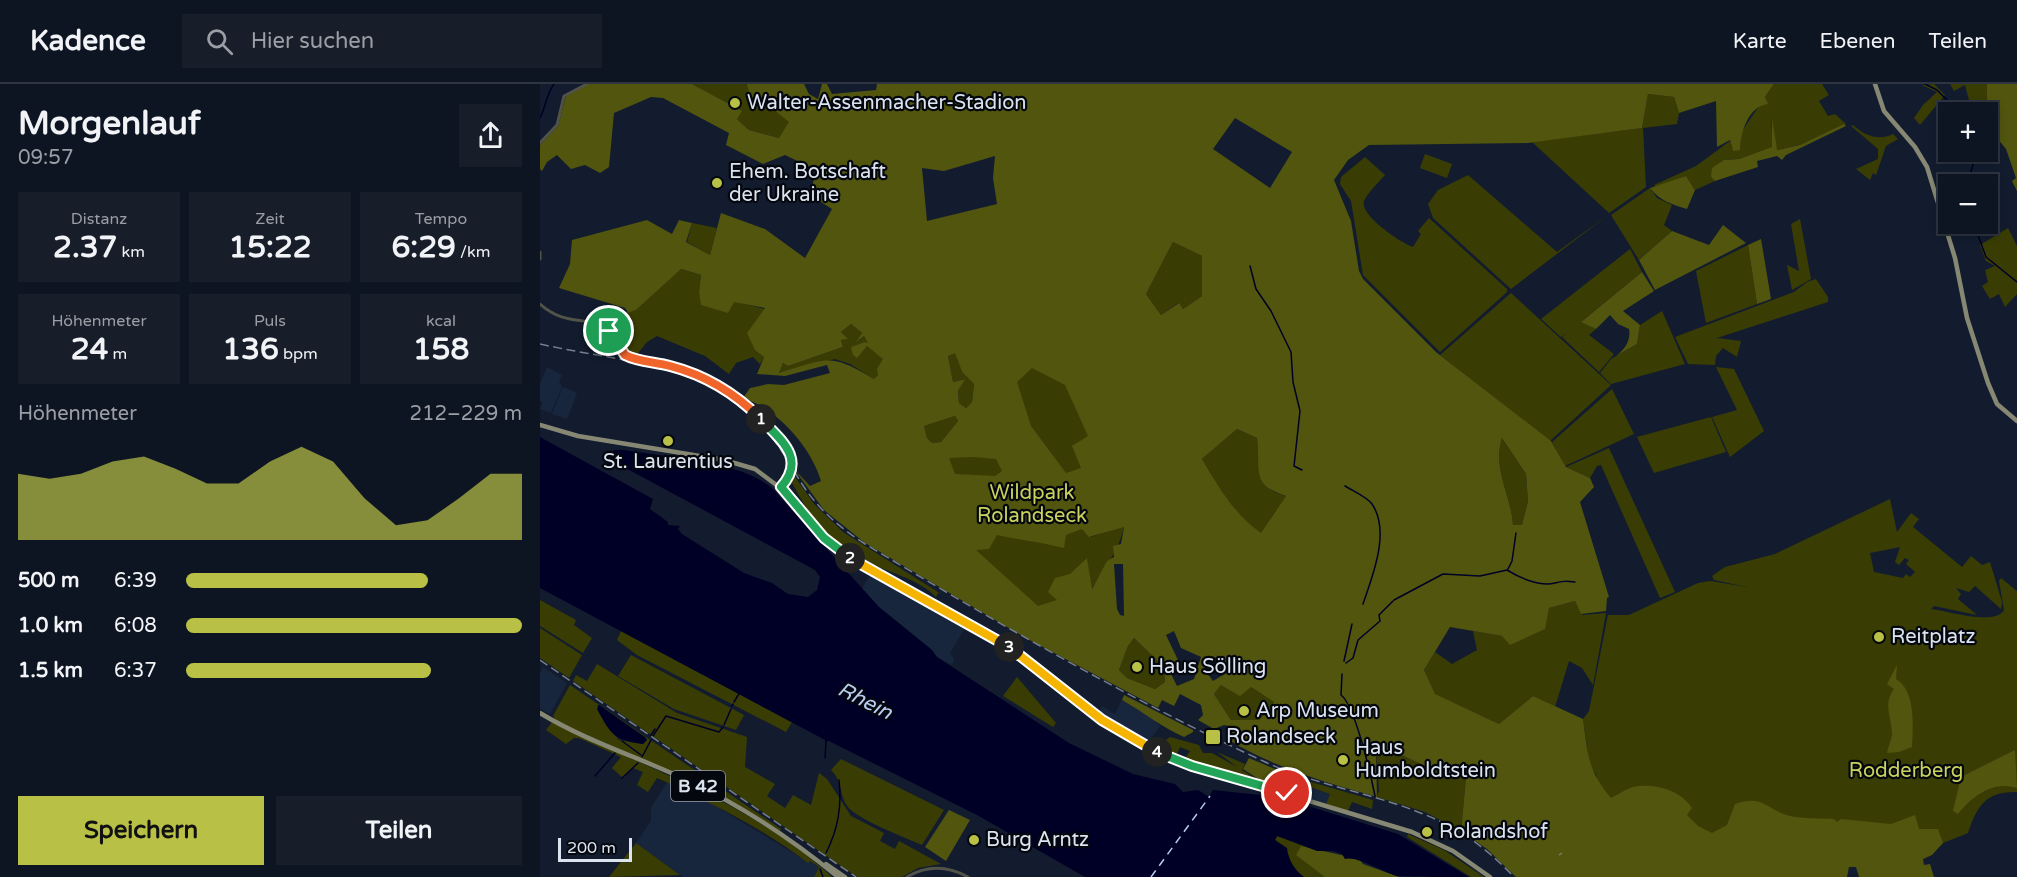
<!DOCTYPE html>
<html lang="de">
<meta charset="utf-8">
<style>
:root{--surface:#0e1522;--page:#171e2a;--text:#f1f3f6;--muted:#9b9fa5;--line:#2e3440;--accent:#b9c046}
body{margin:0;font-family:"Varela Round",sans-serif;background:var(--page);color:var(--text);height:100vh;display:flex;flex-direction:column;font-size:22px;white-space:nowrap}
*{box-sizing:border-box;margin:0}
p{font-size:20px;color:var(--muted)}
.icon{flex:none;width:33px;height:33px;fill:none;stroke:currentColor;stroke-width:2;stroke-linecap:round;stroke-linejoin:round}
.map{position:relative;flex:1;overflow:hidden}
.details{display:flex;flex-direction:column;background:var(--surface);width:540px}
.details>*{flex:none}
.controls{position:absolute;left:1398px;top:18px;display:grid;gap:12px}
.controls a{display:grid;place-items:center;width:60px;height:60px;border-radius:0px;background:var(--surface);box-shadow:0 3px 9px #0003,0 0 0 2px var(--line);font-size:30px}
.scale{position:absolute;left:18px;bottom:15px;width:74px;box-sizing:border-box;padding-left:6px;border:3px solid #dbe3ef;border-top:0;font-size:16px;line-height:21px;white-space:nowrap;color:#dbe3ef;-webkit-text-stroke:4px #04070e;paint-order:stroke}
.pin{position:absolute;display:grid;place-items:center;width:51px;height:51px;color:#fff;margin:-26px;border:3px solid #fff;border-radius:50%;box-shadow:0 2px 6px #0007}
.km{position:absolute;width:30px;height:30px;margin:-15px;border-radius:50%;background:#222;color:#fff;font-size:16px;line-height:30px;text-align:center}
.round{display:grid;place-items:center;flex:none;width:63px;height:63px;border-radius:0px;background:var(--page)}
.head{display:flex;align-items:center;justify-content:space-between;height:102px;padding:0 18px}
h1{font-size:33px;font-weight:700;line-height:45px}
.figures{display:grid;grid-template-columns:repeat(3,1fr);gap:9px;height:102px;padding:6px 18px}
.figures div{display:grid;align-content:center;border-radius:0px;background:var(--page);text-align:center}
.figures b{font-size:30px;font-weight:700}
.figures small{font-size:16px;font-weight:400}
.figures p{font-size:16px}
.chart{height:168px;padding:12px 18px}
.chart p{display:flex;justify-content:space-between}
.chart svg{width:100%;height:108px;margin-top:6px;fill:var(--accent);opacity:.7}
.primary-button{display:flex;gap:12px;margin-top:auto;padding:12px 18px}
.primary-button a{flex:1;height:69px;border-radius:0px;background:var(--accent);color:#111;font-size:24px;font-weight:700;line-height:69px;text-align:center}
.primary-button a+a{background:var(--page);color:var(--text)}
ul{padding:0 18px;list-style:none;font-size:20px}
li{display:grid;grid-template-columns:96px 72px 1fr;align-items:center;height:45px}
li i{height:15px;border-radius:8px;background:var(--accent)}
header{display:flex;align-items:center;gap:36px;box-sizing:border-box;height:84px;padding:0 30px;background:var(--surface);border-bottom:2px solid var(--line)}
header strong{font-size:28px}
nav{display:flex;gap:33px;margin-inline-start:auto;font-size:21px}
.search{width:420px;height:54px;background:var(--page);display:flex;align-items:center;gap:15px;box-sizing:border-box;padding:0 21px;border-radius:0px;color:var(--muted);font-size:22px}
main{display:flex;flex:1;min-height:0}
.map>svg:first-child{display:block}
</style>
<header>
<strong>Kadence</strong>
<div class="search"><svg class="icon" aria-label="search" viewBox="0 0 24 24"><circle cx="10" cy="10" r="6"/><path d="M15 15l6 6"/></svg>Hier suchen</div>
<nav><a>Karte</a><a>Ebenen</a><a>Teilen</a></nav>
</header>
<main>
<section class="details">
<div class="head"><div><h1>Morgenlauf</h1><p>09:57</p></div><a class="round"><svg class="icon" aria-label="share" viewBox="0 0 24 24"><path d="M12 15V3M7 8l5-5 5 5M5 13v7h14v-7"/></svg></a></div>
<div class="figures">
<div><p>Distanz</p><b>2.37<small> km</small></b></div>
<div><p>Zeit</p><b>15:22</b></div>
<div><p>Tempo</p><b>6:29<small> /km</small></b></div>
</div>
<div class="figures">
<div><p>Höhenmeter</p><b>24<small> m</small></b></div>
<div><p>Puls</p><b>136<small> bpm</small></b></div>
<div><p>kcal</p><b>158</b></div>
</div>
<div class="chart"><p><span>Höhenmeter</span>212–229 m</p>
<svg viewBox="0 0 160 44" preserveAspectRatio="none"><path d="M0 44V17L10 19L20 17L30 12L40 10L50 15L60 21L70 21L80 12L90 6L100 12L110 27L120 38L130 36L140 27L150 17L160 17V44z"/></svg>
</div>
<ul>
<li><b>500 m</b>6:39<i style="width:72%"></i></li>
<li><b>1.0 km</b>6:08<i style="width:100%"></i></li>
<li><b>1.5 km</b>6:37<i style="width:73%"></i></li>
</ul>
<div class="primary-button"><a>Speichern</a><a>Teilen</a></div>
</section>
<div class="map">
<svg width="1477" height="793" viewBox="0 0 1477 793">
<rect width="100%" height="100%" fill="#121c2e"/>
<path fill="#18263d" d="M7,283l15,8 -3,7 3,5 -11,26 -11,-4 3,-7 -3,-1v-17z
M23,303l14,6 -10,26 -15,-5z
M331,489l98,54 -6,4 -13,22 4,6 -2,6 -15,-8 -5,-7 -53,-43 -17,-18z
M3,583l24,16 -17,31 -10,-5v-35z
M582,616l25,14 13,12 -14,19 -32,-18 -17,-14 5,-7 13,8z
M736,692l54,18 -4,10 -59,-18z
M127,698l40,19 101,61 1,-2 10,7 -5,10h-131l-47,-34 15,-22v-13z"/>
<path fill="#3a3d03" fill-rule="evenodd" d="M152,0h55l43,38 -11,16 -30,-8 -12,-11 4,-8z
M1234,0h48l7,11 -10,6 9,15 7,-2 11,10 -46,21 -24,5 -5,-31 2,28 -34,12 -15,1 -13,17 4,4 -20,9 -9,-14 -30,11 -2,-2 42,-19 34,-25 3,10 7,-17z
M1394,0l11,11 -25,30 -6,-7 9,-13 14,-13 -15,-7z
M1410,0h67l-30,24 -11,1 7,-5 -6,-4h-8l-4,-15 -11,6z
M1108,10l26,3 5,16 -2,11 -34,4 3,59 -37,26 -77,-71 110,-14z
M1313,41c12,11 26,16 40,9l5,5 -12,7 -10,29 -3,-2 -3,7 -14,-11 22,-10v-10l-27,-23z
M885,70l27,10 -5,14 -27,-10z
M825,73l20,18c-6,7 -17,17 -21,26 -5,14 37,42 49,46l8,-13 -3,-3 11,-13 78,71v3l-67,60 -77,-77 -9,-56 -3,-18 -11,-17 1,-7z
M928,91l89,77 51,-37 -97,74 -78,-71 -5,-14 10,-14z
M1110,104l7,10 15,7 -8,20 8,6 -33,29 -28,-45z
M1260,135l11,60 -19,11 -5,-25 12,6 -8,-47z
M152,139l25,5 -7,27 -23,-13z
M1468,144l9,18v48l-12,13 -6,-13 -9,5 -8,-13 6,-4 -3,-12 10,-4 -9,-5 -6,-16z
M633,158l29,14v40l-19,13 -5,-6 -17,12 -15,-21z
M1208,161l9,59 -51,19 -10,-52z
M1090,165l12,23 -60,49 14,8 -7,6 25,19 -15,18 -37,-35 6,-5 -7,5 -20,-18z
M140,185l21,6 -2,17 66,17c-6,18 -19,34 -1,48l-4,7 -7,-7 -17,6 -7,11 -24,-18 -48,-20 -10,6 -12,15 -10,-5 -8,-17 9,-22 10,-3z
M1276,195l12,18v5l-111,36 24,3 -4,16 -14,-9 -7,8 -1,9 -27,-1 -13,-27 119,-45 13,-10z
M971,209l100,92 -61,56 -110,-86z
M1122,227l23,53 -74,20 -11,-11 11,-14 26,-15 3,-19z
M311,240l11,9 -4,8 6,-5 5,8 -2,2 17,13 -6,16 -4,4 -24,-15 -15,-5 -56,14 4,-10 5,3 55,-19 -2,-7 6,-1 -6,-7z
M415,268l7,20 12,12 -2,18 -6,6 -7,-5 -1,-12 6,-12 -11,3 -5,-26z
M490,276l42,21 40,105 -21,51 33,-11c-5,26 -20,41 -33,64l-4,-31 -2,1 12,59 3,4 -71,-18 -86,-88 3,-60 24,-33z
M1176,283l18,2 30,62 -34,26 -18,-40 25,-7z
M1072,305l22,45 -69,32 -13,-24z
M415,332l3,5 -17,21 -9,1 -5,-5 -3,-12z
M1171,333l15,35 -72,21 -17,-36z
M697,345l20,9c4,28 -4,50 29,58l-25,38c-27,-20 -42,-47 -59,-75z
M962,354l24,36 2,27 -6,24h-9c-2,-31 -21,-56 -11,-87z
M1069,364l66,144 -15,6 -59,-133 -4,1 -7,12 -24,-11z
M253,390l21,30 29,28 98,62 -3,-1 -2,4c-16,-17 -44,-24 -65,-33 -41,-16 -61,-47 -81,-85z
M1350,415l7,33 14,-19 8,6 -6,8 49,40 9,-11 11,9 8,-3 12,40 -1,7 -26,-23 -6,6 -13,-4 5,6 -3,5 19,16 -43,-9 -3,3c17,2 64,17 73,1l-5,-29 2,-3 16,13v201c-31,-1 -40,14 -49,41l-25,10 -228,-7 -11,-1 -63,-47h-11l-19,11 -13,-14 -2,-11 -6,-7 -7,-48 6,-8 19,-96h21l69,-32 12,-2 37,6 -33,-7 -2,-4 13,-9 50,-13zM1360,463l-5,15 4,3 6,-7 4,2 -3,4 9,8 -5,5 -4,-3 -3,4 -29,-6 -4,-19z
M0,516l36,20 -2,5 18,13 -9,15 -43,-27z
M1035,517l7,14 24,-2 -13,72 -11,-17 -13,-7 -14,46 -22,-11 -34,28 -65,-30 -10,-24 11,-18 17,12 25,-14 -4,-19 29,5 47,-28z
M0,544l42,27 -13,23 -29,-20z
M81,547l171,91 -6,10 -149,-77 -20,-15z
M594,554l31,30v14l-10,7 -28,-11 -8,-8 9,-24z
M91,571l113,60 -8,15 -62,-21 -56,-33z
M57,580l80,49 70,24 -2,30 30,17 -8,12 18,12 8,-13 18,10 8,-32 8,6 24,37 33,17 -4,8 15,8 4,-8 42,23 -23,4 -16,9h-45l-284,-196 3,-6 11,6z
M477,593l39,46 -3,4 -50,-31z
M30,601l211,144 -2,3 -37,-24 -185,-87 -4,-5zM57,621h2l48,34 -4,5 -24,-4 -14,-17z
M681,601l30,2 23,15 -15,18h-28l-17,-26z
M12,638c95,47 201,81 280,155h-18l5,-10 -9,-6 -2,2c-40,-32 -104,-64 -151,-85l-9,14 -11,-7 6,-13 -10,-4 -10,10 -11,-10 9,-11 -42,-19h-5l-8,6 -20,-14z
M630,653l29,8 4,8h9l25,14 -20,-15 28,12 -3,6 19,12 -77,-22 6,-9 -10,-4 -4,9 2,2 -19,-8 4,-8z
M836,667l15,4 6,-2 35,16 34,9 -5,53 -36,-19 -48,-15 2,-7z
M301,675l103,51 -22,35c-16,-7 -65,-26 -74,-38 -10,-13 -4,-24 -17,-37z
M754,693l79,23 -1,9 -20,-7 -4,9 -22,-7 4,-10 -37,-13z
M868,750l36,16 40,27h-13l-64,-40z
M737,752l122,41h-95c-12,-8 -19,-26 -29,-37z
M96,759l44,32 -71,2z"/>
<path fill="#51550e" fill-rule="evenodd" d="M48,0h104l50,27 -5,8 12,11 30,8 10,-16 -27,-22 -7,5 -8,-9 2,-4 -2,-8h57l5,10 9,5 4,-15h5l5,10 44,-4 1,-6h897l-9,13 3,7c-20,2 -28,30 -28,46l-7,1 -3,-11 -13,7 -1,-46 -37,12 -5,-16 -26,-3 -6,34 -114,15 -159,2 -21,15 -14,20 17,41 8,50 4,8 73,73 115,89 15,26 24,11 4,9 -14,15 29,95 -2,1 -1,13 -25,3 -6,-13 -26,7 -4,21 -35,16 -8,-9 -52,-9 -26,43 11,24 64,30 34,-28 50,23c5,36 5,52 28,79 7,-3 14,-9 22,-11 19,-4 47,2 59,21l-5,7 11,11 14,7 15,-8 8,-21c29,-10 31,6 55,12 14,3 30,2 44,3l3,3 4,-3 50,5 24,-9 4,14h19l5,14 -11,12 -9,4 1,6 6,-1 4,13h-75l-3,-10h-7l-2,10h-331l-29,-28 -26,-18 5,-53 -34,-9 -35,-16 -21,-2 1,46c-53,-15 -102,-29 -150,-58l6,-12 -9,-2 -10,4 -16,-9 5,-5 -2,-10 -21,-11 -6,12 -12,-6 -4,8 -134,-71 -159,-94 -41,-33 -30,-41 16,17 11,-5c-10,-34 -44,-72 -78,-83l7,-10 18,-4 16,1 46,-12 -3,-8 -42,11 -28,-2 7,-17 -9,-7 -8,-17 18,-25 -31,-6 -6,11 -27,-8 -2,-13 2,-17 -20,-6 -45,41 -8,3 -3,-5 -66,-20 11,-24 2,-24 75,-20 25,14 7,-14 13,3 -6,19 24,13 11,-42 44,16 40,29 27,-49 -22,-14 6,-25 -31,-15 -22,9 -37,-19 3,-12 -66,-35 -12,-1 -37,16 -5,54 -9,6 -15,-8 -14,4 -14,-14 -10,7 -5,9 -2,-2v-24l18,-19 8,-31zM695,34l57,34 -22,36 -57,-39zM455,72l-2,22 4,26 -70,17 -5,-53 22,3zM633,158l29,14v40l-19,13 -4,-6 -18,12 -15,-21zM311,240l11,9 -6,9 8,-6 4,7 -3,-1 -14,5 2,8 4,3 10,-12 16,13 -6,10 1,6 -4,4c-45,-27 -47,-20 -95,-6l4,-10 5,3 55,-19 -2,-7 7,-1 -7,-7zM415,269l7,19 12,12 -2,18 -6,6 -7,-5 -1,-12 7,-12 -12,3 -5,-26zM492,284l33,17 23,51 -16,10 9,22 -15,5 -35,-47 -14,-44zM415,332l3,5 -17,21 -9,1 -5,-5 -3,-12zM697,345l20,9c4,32 -7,47 29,58l-25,37c-27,-19 -42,-46 -59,-74zM962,354l24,36 2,27 -6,24h-9c-2,-31 -21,-56 -11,-87zM433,373l23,2 6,12 -7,5 -40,-2 -6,-16zM584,443l-3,17 -8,2 1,11 -7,4 -15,28 -5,-31 -17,16 -15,4 -7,14 9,8 -19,6 -62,-56 13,-1 8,-14c22,5 44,7 67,13l2,-13 16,-6 7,8zM574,480h9l1,52 -4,-1 -3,-6zM634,547l7,17 20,9 -7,22 -17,7 -8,-16 9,-6v-4l-12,-25zM594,554l31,30v14l-10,7 -28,-11 -8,-8 9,-24zM665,573l15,1 8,14 -15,9 -8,-11zM681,601l19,11 11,-9 23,15 -15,18h-28l-17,-26z
M1447,0h30v107l-5,-10 4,-3 -10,-29 -18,-22v-15h-10l-2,-3 11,-1z
M1232,34l5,32 23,-5 44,-21 2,2 -60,29 -4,5 -5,-4 -20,5 1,6 -43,14 -4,-4 1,-9 12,-8 15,-1 33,-12z
M1146,92l9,14 -8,19c-16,-5 -27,-8 -37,-21z
M1183,141l23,18 -91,47 -16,-30 33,-29 37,14z
M1221,155l10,60 -14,5 -9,-59z
M1102,188l12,19 -31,20 17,14 -3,19 -21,12c9,-7 15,-15 13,-27l-11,-5 -8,-9 -14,14 -15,-7z
M1357,581l-1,14c20,12 17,47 16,68l-13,5 -12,1c1,-6 5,-14 5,-20 -1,-17 -9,-29 2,-44l-7,-5z
M584,611l69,35v2l-9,5c-23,-10 -39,-24 -62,-37z
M1475,666l2,38c-23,-8 -45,8 -59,26l-5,-3 8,-34z
M709,674l45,19 -2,4 -16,-5 -13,6 -20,-13z
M409,726l21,10 -24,41 -21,-14z
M761,762l58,13 4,5 36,13h-74l-29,-22z"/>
<path fill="#000027" d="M0,353l113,62 -3,10 18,13v3l12,1 -2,3 4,5 62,39 28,10 16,11 20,3 9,-7 3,-13 -5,-7 -195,-105 -9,-5 -1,-4 4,-6h10c41,7 119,11 149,39l106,118 53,43 5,7 132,86 64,31 42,10 8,8 15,-2 11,7 4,-7 66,7 119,37 71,43c-20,0 -54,0 -72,-1 -13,-4 -42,-21 -52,-17l-3,-5 -9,-3h-16l-40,-15 -2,4 12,8c1,11 8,23 17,29h-219l-108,-62 -148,-74 -4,1v-2l-285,-152z
M59,621l46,32 2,3 -4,4c-29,-4 -32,-9 -46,-35z"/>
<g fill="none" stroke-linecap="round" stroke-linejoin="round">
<path stroke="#000027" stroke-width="1.5" d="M1385,0l12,6 22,22
M0,34c6,-12 6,-23 14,-34
M1427,100l10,-32
M1434,140l12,33 31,25
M710,182l6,23 15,22 20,41 2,30 7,29 -6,55 8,4
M805,402c8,5 22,11 27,18 19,28 0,73 -9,100
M968,485l4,-8 4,-28
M854,516l49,-26 37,2 27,-6c13,8 33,17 48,13 8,-2 11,-2 20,-1
M804,577l8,-37
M806,579l7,-5 5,-18 22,-19 -1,-6 14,-14
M802,590l-1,21c14,10 30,81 34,101
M194,618l6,-10
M192,622l1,-2
M184,641l7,-16
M111,651l4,-6
M113,652l13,-20 53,16 4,-5
M82,657l19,14
M102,673l9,-17
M285,674l1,-16
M55,692l20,-23
M82,694l16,-15
M286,769c12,-24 16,-46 13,-73
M280,785l3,8"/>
<path stroke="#b6ccf1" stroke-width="1.5" stroke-dasharray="8 6" stroke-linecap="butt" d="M611,793l59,-81"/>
<path stroke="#515248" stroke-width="3" d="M0,59l17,-18 7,-29 23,-12
M0,168v7
M0,220c26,23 45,11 68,25 10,7 9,24 22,28 20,8 42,8 62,16 27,11 98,60 101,90 1,9 -7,18 -12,24
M367,793c20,-12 41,-11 61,0"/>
<path stroke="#868873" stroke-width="4.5" d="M1335,0l9,27 31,36 12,20 28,91 12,60 21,65 9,21 20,17
M0,341l38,11 146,24 31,9 32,24 50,56 165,93 100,78 30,20 51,23 229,69 41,19 37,26
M0,629c48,29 101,45 151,69 52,25 102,58 147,95
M286,780l19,13"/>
<path stroke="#767f8e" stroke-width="1.5" stroke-dasharray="9 4.5" stroke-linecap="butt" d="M0,260c83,19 171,18 229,90 13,15 22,33 33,50 16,25 38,44 63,60 129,77 260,153 398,217 60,28 129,34 188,66 24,13 44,30 63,50
M0,576l316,217
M1019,771l3,-2"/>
</g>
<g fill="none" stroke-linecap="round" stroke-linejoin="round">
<g stroke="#fff" stroke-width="12">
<path id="split-1" d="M69,247l16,24c13,7 31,7 45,11 35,9 66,28 91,53"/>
</g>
<g stroke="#fff" stroke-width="12">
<path id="split-2" d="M221,335c21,22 45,40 20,68l43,51 26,20"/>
</g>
<g stroke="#fff" stroke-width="12">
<path id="split-3" d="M310,474l159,89"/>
</g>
<g stroke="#fff" stroke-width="12">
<path id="split-4" d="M469,563l93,73 55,32"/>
</g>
<g stroke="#fff" stroke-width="12">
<path id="split-5" d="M617,668l35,14 95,27"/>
</g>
<use href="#split-1" stroke="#f0652b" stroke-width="8"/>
<use href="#split-2" stroke="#22a559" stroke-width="8"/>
<use href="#split-3" stroke="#f5b400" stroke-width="8"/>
<use href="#split-4" stroke="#f5b400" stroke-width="8"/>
<use href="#split-5" stroke="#22a559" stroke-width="8"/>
</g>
<g fill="#b9c046" stroke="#04070e" stroke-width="2">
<circle cx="195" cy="19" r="6"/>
<circle cx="177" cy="99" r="6"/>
<circle cx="128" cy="357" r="6"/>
<circle cx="1339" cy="553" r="6"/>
<circle cx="597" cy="583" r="6"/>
<circle cx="704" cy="627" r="6"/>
<rect x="665" y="645" width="16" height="16" rx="3"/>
<circle cx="803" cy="676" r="6"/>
<circle cx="887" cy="748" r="6"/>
<circle cx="434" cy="756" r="6"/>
</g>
<g text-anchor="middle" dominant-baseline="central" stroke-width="4.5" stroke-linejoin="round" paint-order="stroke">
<rect fill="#04070e" stroke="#9aa1ac" stroke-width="1.5" x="131" y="687" width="54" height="30" rx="4.5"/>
<g font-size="18" font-weight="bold" fill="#dbe3ef">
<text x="158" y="702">B 42</text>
</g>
<g font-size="20" fill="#dbe3ef" stroke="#04070e" text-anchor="start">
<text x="207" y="19">Walter-Assenmacher-Stadion</text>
<text x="189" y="88">Ehem. Botschaft<tspan x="189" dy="23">der Ukraine</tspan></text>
<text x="128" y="378" text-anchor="middle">St. Laurentius</text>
<text x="1351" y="553">Reitplatz</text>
<text x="609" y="583">Haus Sölling</text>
<text x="716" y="627">Arp Museum</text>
<text x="686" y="653">Rolandseck</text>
<text x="815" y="664">Haus<tspan x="815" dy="23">Humboldtstein</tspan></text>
<text x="899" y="748">Rolandshof</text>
<text x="446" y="756">Burg Arntz</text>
</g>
<g font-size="20" fill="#cad25d" stroke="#04070e">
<text x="492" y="409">Wildpark<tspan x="492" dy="23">Rolandseck</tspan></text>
<text x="1366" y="687">Rodderberg</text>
</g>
<g font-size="21" font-style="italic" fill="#b6ccf1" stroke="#04070e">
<text transform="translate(325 617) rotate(27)">Rhein</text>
</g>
</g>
</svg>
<div class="controls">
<a>+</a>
<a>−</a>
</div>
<div class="scale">200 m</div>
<div class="pin" style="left:69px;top:247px;background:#1e9e55"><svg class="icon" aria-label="arrive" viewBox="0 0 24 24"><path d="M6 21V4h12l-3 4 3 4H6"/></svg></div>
<div class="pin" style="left:747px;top:709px;background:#d93025"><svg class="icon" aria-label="check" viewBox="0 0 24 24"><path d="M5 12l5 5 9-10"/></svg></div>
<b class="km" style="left:221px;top:335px">1</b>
<b class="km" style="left:310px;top:474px">2</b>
<b class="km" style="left:469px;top:563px">3</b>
<b class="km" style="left:617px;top:668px">4</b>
</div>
</main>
